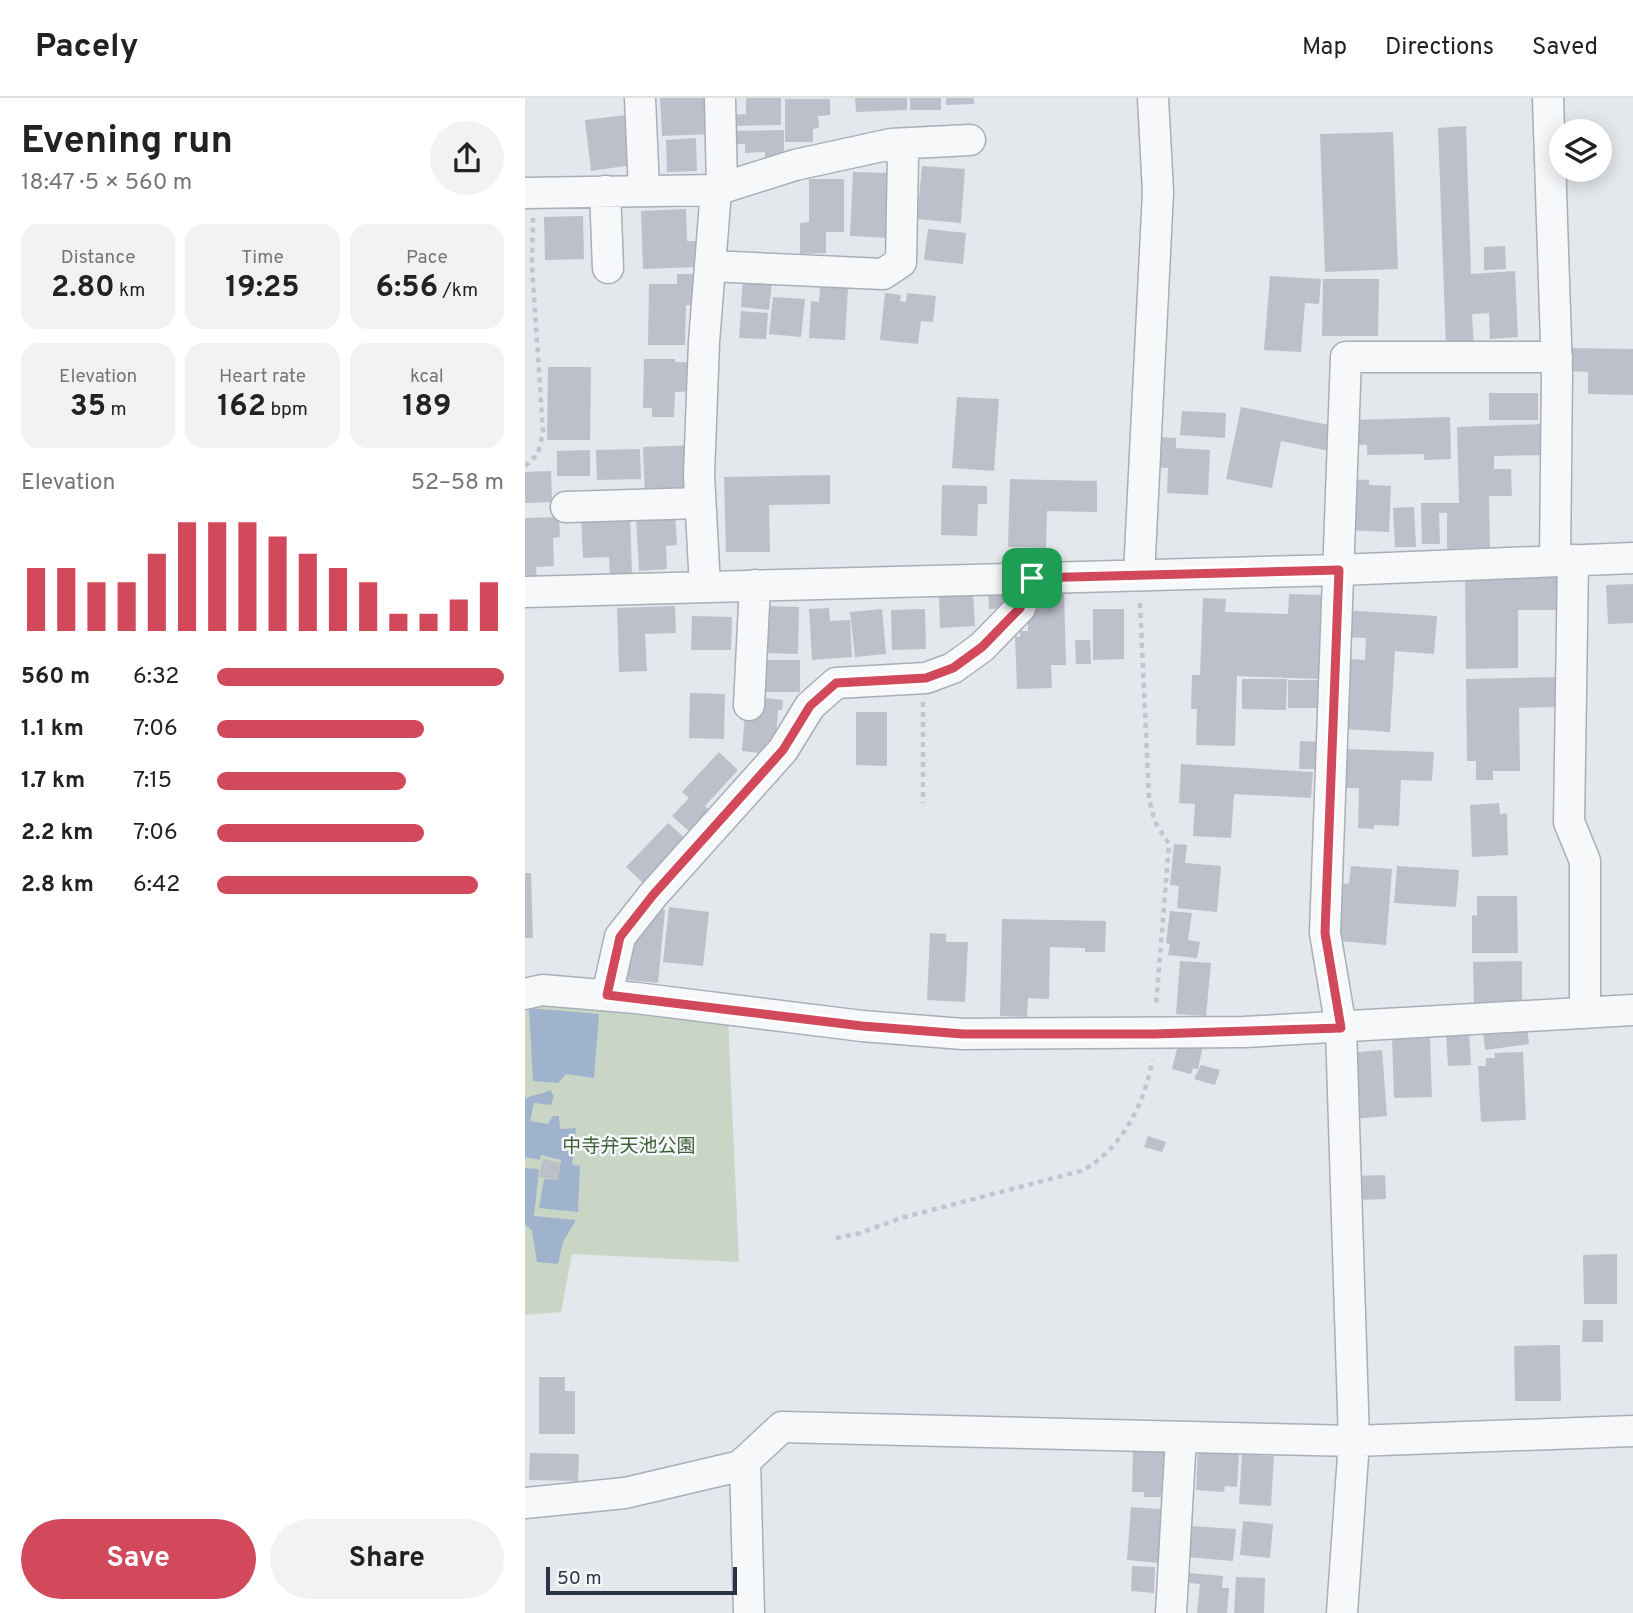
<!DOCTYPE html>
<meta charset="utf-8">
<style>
:root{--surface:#fff;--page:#f2f2f2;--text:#222;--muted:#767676;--line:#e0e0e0;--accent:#d1495b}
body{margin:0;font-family:Overpass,"Noto Sans JP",sans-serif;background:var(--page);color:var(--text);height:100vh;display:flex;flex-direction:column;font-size:26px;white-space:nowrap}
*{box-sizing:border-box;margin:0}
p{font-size:23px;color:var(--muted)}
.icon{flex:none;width:38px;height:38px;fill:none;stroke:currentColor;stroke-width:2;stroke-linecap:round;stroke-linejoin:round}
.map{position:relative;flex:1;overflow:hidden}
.drawer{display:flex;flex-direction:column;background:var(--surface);width:525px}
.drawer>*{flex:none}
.controls{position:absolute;left:1024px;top:21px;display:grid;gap:14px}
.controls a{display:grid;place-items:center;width:63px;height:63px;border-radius:50%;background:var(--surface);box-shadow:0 4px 18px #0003;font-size:35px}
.scale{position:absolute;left:21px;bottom:18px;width:191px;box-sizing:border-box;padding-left:7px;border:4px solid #2b3445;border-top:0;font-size:19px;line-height:24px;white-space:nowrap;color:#2b3445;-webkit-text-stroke:5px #f4f6f9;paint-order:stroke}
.pin{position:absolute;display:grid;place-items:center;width:60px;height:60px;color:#fff;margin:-30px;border-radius:14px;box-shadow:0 4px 10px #0006}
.round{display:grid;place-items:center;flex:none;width:74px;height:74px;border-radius:37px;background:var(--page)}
.headline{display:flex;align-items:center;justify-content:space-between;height:119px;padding:0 21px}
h1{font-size:38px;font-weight:700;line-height:52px}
.metrics{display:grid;grid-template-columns:repeat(3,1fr);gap:10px;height:119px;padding:7px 21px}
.metrics div{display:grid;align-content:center;border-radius:18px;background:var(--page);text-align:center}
.metrics b{font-size:30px;font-weight:700}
.metrics small{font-size:19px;font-weight:400}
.metrics p{font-size:19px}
.chart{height:196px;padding:14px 21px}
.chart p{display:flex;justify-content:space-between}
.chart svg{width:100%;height:126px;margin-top:7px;stroke:var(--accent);stroke-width:6}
.cta{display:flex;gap:14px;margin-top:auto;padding:14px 21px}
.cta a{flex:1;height:80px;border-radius:42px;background:var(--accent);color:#fff;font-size:28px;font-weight:700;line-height:80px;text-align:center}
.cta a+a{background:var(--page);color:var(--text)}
ul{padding:0 21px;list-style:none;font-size:23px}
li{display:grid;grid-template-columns:112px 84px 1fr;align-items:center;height:52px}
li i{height:18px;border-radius:9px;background:var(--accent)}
header{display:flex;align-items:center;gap:42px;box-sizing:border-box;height:98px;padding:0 35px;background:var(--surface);border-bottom:2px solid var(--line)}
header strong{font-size:33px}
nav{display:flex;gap:38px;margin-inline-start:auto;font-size:24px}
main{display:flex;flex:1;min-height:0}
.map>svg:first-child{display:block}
</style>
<header>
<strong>Pacely</strong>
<nav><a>Map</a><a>Directions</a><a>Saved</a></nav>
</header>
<main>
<section class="drawer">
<div class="headline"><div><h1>Evening run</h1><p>18:47 · 5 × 560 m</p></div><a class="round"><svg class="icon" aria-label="share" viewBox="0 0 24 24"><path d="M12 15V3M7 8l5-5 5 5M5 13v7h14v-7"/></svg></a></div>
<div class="metrics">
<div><p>Distance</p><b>2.80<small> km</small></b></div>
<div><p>Time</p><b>19:25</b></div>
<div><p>Pace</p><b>6:56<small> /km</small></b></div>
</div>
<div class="metrics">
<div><p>Elevation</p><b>35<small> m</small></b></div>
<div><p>Heart rate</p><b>162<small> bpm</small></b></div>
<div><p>kcal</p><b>189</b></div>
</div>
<div class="chart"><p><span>Elevation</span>52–58 m</p>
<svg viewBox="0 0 160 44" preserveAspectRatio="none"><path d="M5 44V22M15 44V22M25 44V27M35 44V27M45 44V17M55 44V6M65 44V6M75 44V6M85 44V11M95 44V17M105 44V22M115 44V27M125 44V38M135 44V38M145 44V33M155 44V27"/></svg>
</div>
<ul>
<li><b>560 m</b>6:32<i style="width:100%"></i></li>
<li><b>1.1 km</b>7:06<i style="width:72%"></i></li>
<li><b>1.7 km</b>7:15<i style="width:66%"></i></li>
<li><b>2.2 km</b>7:06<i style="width:72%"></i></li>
<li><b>2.8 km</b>6:42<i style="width:91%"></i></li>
</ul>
<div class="cta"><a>Save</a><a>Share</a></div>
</section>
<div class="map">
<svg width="1108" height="1515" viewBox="0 0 1108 1515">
<rect width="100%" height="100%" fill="#e4e7ec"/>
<path fill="#c9d6c5" d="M0,900l203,20 11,244 -167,-8 -11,58 -36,3z"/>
<path fill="#9fb4cc" d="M4,910l70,6 -5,64 -28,-4 -8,9 -25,-2z
M25,992l4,6 -3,9 -17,-2 -4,18 18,3 5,-8h6l1,13 16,-1 -4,37 8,1 -2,46 -39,-4 5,-29 14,1 3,-20 -20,-5 -1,5 -15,-3v-58c9,-5 16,-4 25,-9z
M0,1070l14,1 -5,47 42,4 -13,22 -5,22 -21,-2 -5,-31 -7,-7z"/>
<path fill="#bbc0ca" d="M135,0h48l2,36 -48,2z
M221,0h35v27l-53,1v-11l18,-1z
M330,0h52v12l-51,2z
M385,0h31v12h-31z
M421,0h28v6l-28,1z
M260,1h45v16l-12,1 1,12 -6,1v13h-28z
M101,17l6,50 -41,6 -6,-51z
M941,28l5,148 44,-3 3,66 -28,2 -1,-26 -17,1 2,32 -28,1 -8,-219z
M259,32v30l-19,1v-9l-20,1v-9h-13l-1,-13z
M868,34l5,137 -73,3 -5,-138z
M171,40l1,33 -30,1 -1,-32z
M397,68l43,3 -4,54 -44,-4z
M328,74l40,1 -3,65 -40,-2z
M284,81h35v53h-18v21l-26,1v-31l9,-1z
M161,111l1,32h10l1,26 -55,2 -2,-58z
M58,118l1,43 -39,1 -1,-43z
M403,131l38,4 -3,31 -39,-4z
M980,148l1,23 -22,1v-23z
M152,176h28v31h-19l-1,40h-37l1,-61h28z
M745,178l51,3 -2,25 -14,-1 -4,49 -37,-2z
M798,181h56l-1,57h-56z
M218,182l29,2 -3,28 -28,-3z
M295,189l28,1 -3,52 -36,-2 2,-37 8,1z
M360,195l16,2 -1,6 6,1 1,-9 29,3 -3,26 -12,-1 -3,23 -38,-4z
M248,199l32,2 -4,38 -32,-3z
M216,213l27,2 -2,26 -27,-1z
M1042,250l66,1v46l-45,-1v-22l-21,-1z
M119,261h31v3l26,1 -1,28 -25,1 -1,25h-22v-9h-9z
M23,269h43l-1,73h-43z
M964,295h49v27h-49z
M432,299l42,2 -5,72 -42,-3z
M716,309l93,19 -5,25 -48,-10 -9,47 -46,-9z
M657,313l44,2 -1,25 -45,-3z
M925,319l1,42 -27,1v-6l-57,1v-10h-14v-25z
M1019,326v31l-50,1v13h17l1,27h-23l1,52 -43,1v-36h-8l1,31h-18l-1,-41h38l-2,-76z
M631,339l20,1v10l34,2 -2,45 -41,-2 1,-25 -13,-1z
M171,347l-10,52 -41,1 -2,-51z
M115,351l1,30 -44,1 -1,-30z
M65,352v26h-33v-25z
M26,373l1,31 -27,1v-31z
M305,377v29l-61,1 1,47h-44l-2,-75z
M485,381l87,2v31l-50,-1 -1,37 -38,-1z
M824,381l20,1v5l22,1 -2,46 -43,-2z
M417,387l45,1v18h-9l-1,32 -36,-1z
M889,409l2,40h-21l-2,-39z
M105,415l2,63 -22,1 -1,-20 -26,1 -2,-43z
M150,416l2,31 -11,1 1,23 -28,2 -3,-55z
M34,419l1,20 -7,1 1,28 -18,1 1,14 -12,1v-64z
M1041,474v38h-48v58l-52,1 -1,-95z
M1108,486v39l-25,1 -2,-39z
M487,492l1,18 -24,1 -1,-18z
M539,492l2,75h-15l1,23 -35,1 -2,-53 5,1v-6h8l-1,-40z
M448,495l2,33 -35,2 -1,-33z
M764,496l34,1 -3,84 -83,-3 -2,70 -39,-1 1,-36h-6l1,-34h8l3,-77 23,1 -1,13 63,2z
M150,508l1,27 -31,1 2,37 -28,1 -2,-64z
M236,508l38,1 -1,47 -38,-1z
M304,510l1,13 20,-1 2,37 -40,3 -3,-51z
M357,511l4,45 -31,3 -5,-45z
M400,511l1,40 -34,1 -1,-40z
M568,511h31v50l-31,1z
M818,512l94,6 -3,38 -39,-3 -5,81 -45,-3 4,-70 16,1 1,-22 -25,-1z
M167,518l40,1 -1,33h-40z
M550,542h15l1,24h-15z
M242,562h33v32h-40v-15l7,-1z
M1033,579v30l-39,1 1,63h-27v9h-17v-19h-9l-1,-82z
M717,581h45l-1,31 -44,-1z
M763,582h32v28h-32z
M165,595l35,1 -1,45 -35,-1z
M239,600l19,2 -1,10h-4l-2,28h-6l-1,16 -27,-3 3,-38 18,2z
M331,614h31v54l-31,-1z
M775,643l22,1 -1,27h-22z
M818,651l91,3 -2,29 -31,-1 -2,46 -25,-1v4l-16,-1 1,-40h-18z
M194,654l19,18 -33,36 5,5 -20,21 -18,-16 17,-18 -7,-6z
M656,666l132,8 -2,26 -77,-4 -3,44 -38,-2 2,-32 -16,-1z
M974,705l1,11 7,-1 1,42 -36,2 -2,-52z
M143,725l18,16 -42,45 -18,-17z
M649,746l13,1 -2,18 36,3 -4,46 -40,-4 2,-22 -9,-1z
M826,768l41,3 -6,76 -46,-4 2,-29 -8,-1 3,-28 12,1z
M872,768l62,4 -3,37 -62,-4z
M0,775h6l2,65h-8z
M952,798h40l1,57h-46v-38l5,1z
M125,808l15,4 -7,73 -38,-4 9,-44z
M144,809l40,5 -6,54 -40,-4z
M645,813l22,2 -4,27 12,2 -3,16 -29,-3 2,-11 -4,-1z
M477,821l104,2 -1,31h-20v-4l-35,-1 -1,52 -21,-1 -1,19 -27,-1z
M405,835l16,1v8h22l-3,60 -38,-2z
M655,863l31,2 -5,53 -30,-2z
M997,863v43l-48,1 -1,-43z
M1002,927l2,19 -44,6 -2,-19z
M944,934l2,33 -23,1 -2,-32z
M905,940l2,59 -38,1 -2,-59z
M654,943l24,5 -5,23 -5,-1 -2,6 -19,-5z
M857,952l5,66 -35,3 -5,-66z
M998,954l3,68 -45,2 -3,-56h8v-8h9l-1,-5z
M676,967l19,5 -5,15 -21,-6z
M623,1038l18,6 -4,10 -18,-5z
M18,1061l17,4 -2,17 -19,-3z
M860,1077l1,24 -30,1v-24z
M1092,1156v50h-33l-1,-49z
M1058,1222h20v22h-21z
M1035,1247l1,56h-46l-1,-55z
M14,1279h26v14h10v43h-36z
M608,1351h37l-2,43h-7v5h-17v-5h-12z
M673,1351l41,2 -2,36 -12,-1 -1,6 -28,-2z
M5,1355l49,1 -1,27 -49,-1z
M717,1356l32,2 -3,50 -32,-2z
M606,1409l41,3 -12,53 -33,-3z
M718,1423l30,3 -3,34 -30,-3z
M665,1428l46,3 -3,32 -46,-4z
M607,1468l23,1 -1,26 -23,-2z
M664,1475l34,3 -1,12h7l-2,25h-30l3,-29 -11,-1z
M711,1479l29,1 -1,35h-30z"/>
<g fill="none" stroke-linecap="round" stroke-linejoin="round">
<g stroke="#a9aeb7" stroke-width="33">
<path id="minor" d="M115,0l4,93
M195,0l2,90
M1023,0l9,275 -2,188
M366,46l79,-4
M80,93l3,77
M0,95l191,-3
M41,409l134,-4
M1048,462l-4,262 16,39v152
M614,477l19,-383 -5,-94
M180,489l-6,-112 5,-133 12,-152 79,-25 96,-21 12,12 -2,106 -18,12 -173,-8
M0,494l814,-22 294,-12
M224,607l6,-120
M0,896l17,-4 94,8 226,28 101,8 281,-2 389,-22
M82,897l13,-58 33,-42 130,-145 27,-44 26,-23 90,-5 27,-10 29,-21 38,-39 12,-30
M220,1363l4,152
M0,1405l100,-10 115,-27 42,-39 572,14 279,-10
M646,1515l10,-176
M817,1515l12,-172 -13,-413 -16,-95 21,-576h211"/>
</g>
<path stroke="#c2c5cb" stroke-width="4.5" stroke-dasharray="5 5" stroke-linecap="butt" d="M0,368l13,-12 5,-22 -11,-166 1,-48
M615,505l9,196 6,23 14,22 -13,161
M398,604v101
M311,1140l24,-5 41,-15 180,-47c39,-19 65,-69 71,-111"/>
<use href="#minor" stroke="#f7f8fa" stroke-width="30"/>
</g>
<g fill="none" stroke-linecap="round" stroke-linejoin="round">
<g stroke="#fff" stroke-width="14">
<path id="route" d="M814,472l-14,363 16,95 -187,6h-191l-101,-8 -255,-31 13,-58 33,-42 130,-145 27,-44 26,-23 90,-5 27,-10 29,-21 38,-39 12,-30z"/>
</g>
<use href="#route" stroke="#d1495b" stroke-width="9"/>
</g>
<g text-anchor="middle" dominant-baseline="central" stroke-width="5" stroke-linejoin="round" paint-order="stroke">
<g font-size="19" fill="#3f6138" stroke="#f4f6f9">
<text x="104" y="1049">中寺弁天池公園</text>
</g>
</g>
</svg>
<div class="controls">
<a><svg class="icon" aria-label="layers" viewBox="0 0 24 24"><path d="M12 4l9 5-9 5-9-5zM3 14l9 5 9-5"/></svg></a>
</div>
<div class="scale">50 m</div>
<div class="pin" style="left:507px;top:480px;background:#1e9e55"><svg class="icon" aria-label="arrive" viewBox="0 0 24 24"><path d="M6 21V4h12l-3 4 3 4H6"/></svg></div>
</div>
</main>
